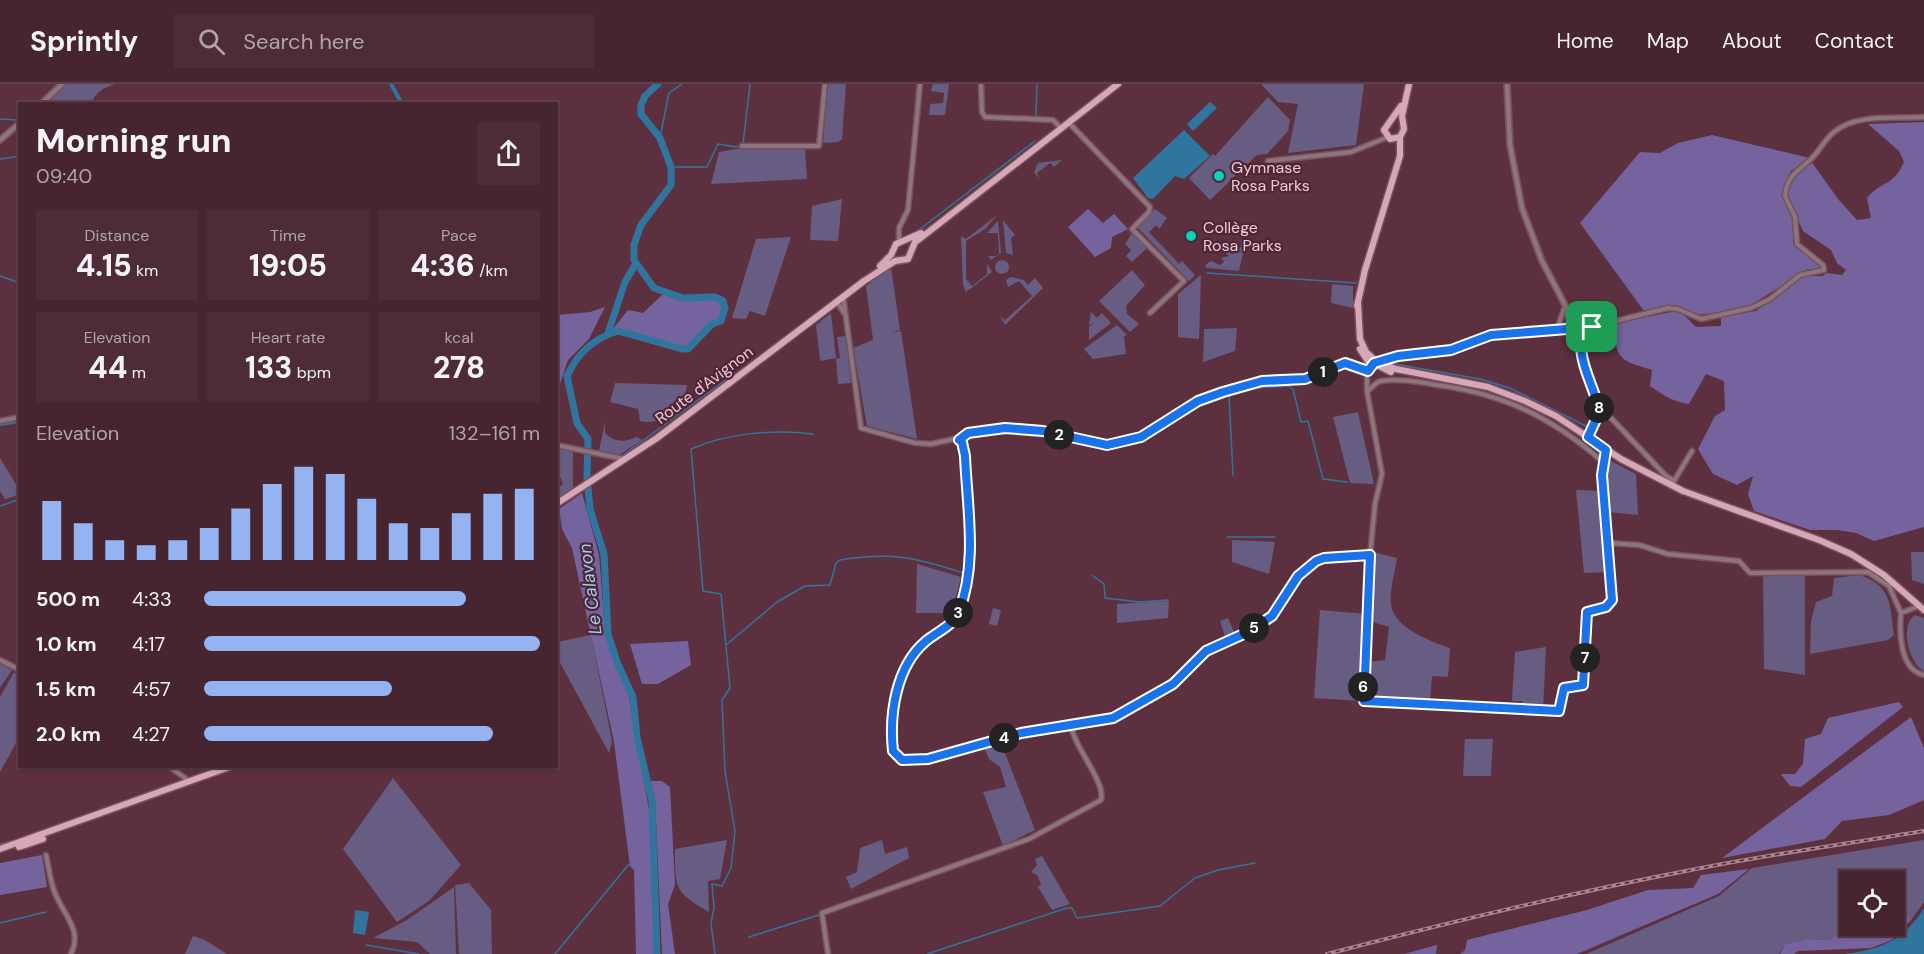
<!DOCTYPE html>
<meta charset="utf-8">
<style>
:root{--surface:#462430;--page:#4d2c38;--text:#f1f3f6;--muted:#b0a4ab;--line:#5e414c;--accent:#95b2f1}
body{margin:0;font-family:"DM Sans",sans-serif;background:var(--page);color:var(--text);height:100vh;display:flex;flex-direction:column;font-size:22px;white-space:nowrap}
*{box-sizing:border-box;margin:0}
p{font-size:20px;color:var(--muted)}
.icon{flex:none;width:33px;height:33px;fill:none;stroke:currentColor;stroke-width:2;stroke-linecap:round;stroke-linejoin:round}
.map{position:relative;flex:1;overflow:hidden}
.side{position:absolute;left:18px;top:18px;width:540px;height:666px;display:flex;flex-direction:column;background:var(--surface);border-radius:0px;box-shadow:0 2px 4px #0004,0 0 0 2px var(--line)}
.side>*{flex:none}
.controls{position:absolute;left:1839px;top:786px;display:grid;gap:12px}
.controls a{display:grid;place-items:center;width:66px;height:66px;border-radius:0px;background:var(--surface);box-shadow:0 2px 4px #0004,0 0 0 2px var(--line);font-size:30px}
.pin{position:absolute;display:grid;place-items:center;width:51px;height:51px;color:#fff;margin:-26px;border-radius:12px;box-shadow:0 3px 9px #0006}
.km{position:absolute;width:30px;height:30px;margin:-15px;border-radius:50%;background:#222;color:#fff;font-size:16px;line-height:30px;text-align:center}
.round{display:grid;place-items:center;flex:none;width:63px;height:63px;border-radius:0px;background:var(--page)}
.headline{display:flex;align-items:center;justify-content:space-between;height:102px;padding:0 18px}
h1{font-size:33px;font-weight:800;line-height:45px}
.metrics{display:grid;grid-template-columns:repeat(3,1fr);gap:9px;height:102px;padding:6px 18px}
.metrics div{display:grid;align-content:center;border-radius:0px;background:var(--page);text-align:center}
.metrics b{font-size:30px;font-weight:800}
.metrics small{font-size:16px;font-weight:400}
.metrics p{font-size:16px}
.chart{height:168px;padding:12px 18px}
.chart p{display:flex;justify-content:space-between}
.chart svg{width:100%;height:108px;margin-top:6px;stroke:var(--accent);stroke-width:6}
ul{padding:0 18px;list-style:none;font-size:20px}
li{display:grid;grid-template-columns:96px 72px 1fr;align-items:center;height:45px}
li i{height:15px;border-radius:8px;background:var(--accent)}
header{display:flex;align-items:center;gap:36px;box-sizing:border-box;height:84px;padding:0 30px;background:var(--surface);border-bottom:2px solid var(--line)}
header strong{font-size:28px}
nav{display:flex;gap:33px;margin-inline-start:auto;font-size:21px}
.search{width:420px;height:54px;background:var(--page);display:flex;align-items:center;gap:15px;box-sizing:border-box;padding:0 21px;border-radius:0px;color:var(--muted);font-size:22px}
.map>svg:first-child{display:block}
</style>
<header>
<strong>Sprintly</strong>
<div class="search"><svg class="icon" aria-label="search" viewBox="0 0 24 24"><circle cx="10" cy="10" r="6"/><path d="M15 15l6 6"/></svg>Search here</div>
<nav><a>Home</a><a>Map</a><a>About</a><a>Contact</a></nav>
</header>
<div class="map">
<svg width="1924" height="870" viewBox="0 0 1924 870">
<rect width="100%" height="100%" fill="#5d3040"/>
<path fill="#675c81" d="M66,0h49c-11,4 -20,8 -23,19h-47z
M828,0h18l-4,55 -4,3 -15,1z
M933,0h16l-4,31h-16l1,-11 13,-1 1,-10 -13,-2z
M1261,0h103l-8,61 -68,8 10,-49 -20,-2z
M1268,13l22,23 -2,11 -21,23 -10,1 -47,45 -21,-22 24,-24 2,2z
M742,64l63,1 2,30 -96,5 8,-32z
M1062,76l-8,7 -4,-4 -13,10 3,7 -6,-8 4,-9z
M842,115l-4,42 -28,-1 2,-34z
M1155,125l12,9 -8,11 -3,-4 -7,7 30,32 3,-3 13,14 -6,6 -52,-54z
M997,131l-12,14 -19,12v38l6,7 15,-12v-10l5,8 -26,20 -3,-7 -2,-49 5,3z
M1003,136l12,15 -4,3 2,17 -7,-2z
M998,137l3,32 -10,7 -3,-4h10l1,-3 -1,-20h-11z
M1132,149l15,15 -15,14 -6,-6 5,-6 -6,-6z
M791,153l-26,79 -15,-5 -4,8 -14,-1 24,-79z
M1240,156l5,5 -6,26 -32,-3 -2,-3 6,-4 9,4 4,-3 -3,-4 8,-2 -3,-3 3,-2 3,3 3,-2 -2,-5 5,2 4,-3z
M995 183a7 7 0 1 1 14 0a7 7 0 1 1-14 0Z
M891,183l9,63 -9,3 10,-2 16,108 -50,-13 -14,-78 20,-8 -7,-54z
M1132,186l13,15 -19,21 1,8 12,10 -9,8 -31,-31z
M1201,191l-2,64 -21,-2v-43z
M1011,193l13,3 4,5 7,-7 8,10 -38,37 -5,-9 5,4 27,-24 -13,-15 -11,6 -2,-7z
M1332,200l21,2v22l-22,-5z
M1091,228l6,6 5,-5 9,10 -22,17v-13l5,-5 -5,3z
M831,229l5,45 -16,3 -4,-36z
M1117,241l10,10 -3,1 2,18 -33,5 -9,-10z
M1237,244l-2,23 -32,11 1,-33z
M846,252l5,47 -13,1 -2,-25 4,-1 -3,-21z
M615,299l72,2c-1,5 -2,14 -5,19 -8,13 -28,21 -42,17l-2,-12 -28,-7z
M1358,328l16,72 -24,-1 -17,-66z
M605,338v11c10,10 20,9 32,4l5,3 -23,15 -20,-4z
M557,364l16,4v37l-16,12 -1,-12 7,-5 -6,-14z
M0,374l19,31v6l-14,4 -5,-8z
M1609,376l27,14 2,41 -30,-3 -4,-48z
M1576,406l26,1 7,81 -25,1z
M1232,456l43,2 -6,32 -37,-12z
M1373,468l24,6c-2,15 -8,33 -6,47 3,23 41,37 59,43l-2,29 -16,-1 -2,27 -61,-4 -5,-3 3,-34 18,-2 4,-33 -20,-6z
M1911,468h13v32l-12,-4z
M917,480l44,13 -9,36h-36z
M1763,491l42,1v99l-41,-6z
M1859,491c33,10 31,30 35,60l-6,5 -78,14 1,-33 5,-19 16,-6 2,-18z
M1169,517l-1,17 -51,5v-19z
M993,524l8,2 -4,16 -8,-2z
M1320,526l46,4 -6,87 -46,-3z
M1915,531l9,3v53c-15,-8 -25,-45 -9,-56z
M1228,534l6,14 -9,4 -5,-15z
M591,551l21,106 -3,12 -52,-96v-15z
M1546,563l-3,63 -21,-2v-7h-10l3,-49z
M0,580l12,6 -12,18z
M14,588l5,4v62l-19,34v-75z
M1465,655h28l-2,37h-28z
M1001,659l34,87 -32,16 -20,-54 23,-5 -6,-20 -11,-8 -5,-11z
M393,694l68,87 -32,36 -32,21 -54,-73z
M727,756l-7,39 -12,2 1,31c-35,-20 -34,-24 -34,-63z
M882,756l3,14 22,-7 2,11 -58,31 -5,-12 11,-5 3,-24z
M1924,756v62l-13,18 -6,-10h-10l-1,-30h-44v46h4l-25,14 -22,-1 -22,5 -6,10h-193l133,-58 33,-28z
M1042,772l28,48 -18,6 -14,-23 3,-3 -4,-9 -6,-3 6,-7 -2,-6z
M469,799l22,27 1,44h-33l-4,-69z
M454,803l2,67h-26l-13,-12 -44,-4 34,-18z
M193,852l12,4 22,14h-42z"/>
<path fill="#75639e" d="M1924,38v405l-50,14 -18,-8 -19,-3h-27l-56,-19 -6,-17 5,-18 -16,9 -24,-11 -15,-25 17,-33 10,-6 -1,-29 -18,-7 -17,30c-16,-2 -26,-9 -39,-18l2,-16c-31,-9 -40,-12 -35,-47l59,-12 8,4 12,12 25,-1v-9l35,-6 47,-35h20l3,-3 16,2 4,-5 -9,-7 -6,-13 -28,-19 -16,-36 6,-19 18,-15 27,38 19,21 14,-2 -4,-20c15,-18 26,-11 37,-36l-5,-11 -31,-27z
M1712,51l98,23 -19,13 -9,22 11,26v24l28,23 -1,4 -12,-1 -57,36 -34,8 -23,2 -17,-9 -33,5 -64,-88 60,-71 20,1 18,-10z
M1088,125l15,14 11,-9 14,15 -16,8 -1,11 -16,9 -27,-30z
M663,210l18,7 34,-2 6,3 2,6 -4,12 -9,3 -23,23c-15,4 -53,-19 -74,-17l15,-19 15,3z
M605,223l-16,32 -21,21 -11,33v-78l33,-3z
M582,409l17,62 6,77 23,59 23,130 4,133h-19l-2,-84 -4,-4 -16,-124 -42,-194 -10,-19 -3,-20z
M688,557l3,24 -33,19h-16l-12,-40z
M1899,618l4,5 -102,80 -11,-1 -9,-12h14l8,-10 2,-25 16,-5 7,-16z
M1911,633l13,31v52l-35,15 -47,6 -17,18 -103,19z
M650,697h12l8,6 5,98 -7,19 7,50h-13l-7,-155z
M42,771l5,32 -47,8v-32z
M1749,785l-31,25 -141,60h-117l5,-4 2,-10 120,-30 61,-20 45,-2 8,-13z
M1895,826h10l6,10 -19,20 -21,8 -73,3 -4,3h-14l5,-10 22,-5 22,1 22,-14h43z
M1437,861l-1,9h-32z"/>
<path fill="#30759d" d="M1210,18l7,6 -24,23 -6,-7z
M1184,46l26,26 -26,23 -9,-3 -22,23 -5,-1 -15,-20z
M1924,824v46h-79c37,-5 58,-13 79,-46z
M355,826l14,2 -4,23 -12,-2z"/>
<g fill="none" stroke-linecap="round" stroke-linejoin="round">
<path stroke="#30759d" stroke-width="1.5" d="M37,20l22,-20
M1036,32l1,-32
M0,35l17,1
M1,53l19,-18
M660,54l9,-45 13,-9
M911,72l6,-71
M0,75l20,-3
M671,83h36l11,-23 19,3 6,-3 7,-60
M915,149l120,-92
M1207,189l149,10
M0,192l20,7
M1389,279l91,16 30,9 76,38
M1236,309l16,-5 37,-2 4,3 8,33 7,-1 15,58 24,3
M1229,311l4,80
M623,371l112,-82
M0,422l20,-7
M1227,453h48
M1092,491l12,9 1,14 34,4 29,-2
M726,561l51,-43 28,-16 25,-1 6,-22 4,-3c51,-8 75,-3 123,13
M0,579l7,3
M166,682l7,5
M0,760l20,-5
M0,839l46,-11
M749,853l73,-23
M366,861l53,9
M555,870l74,-90
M715,870l-4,-31 3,-15 -2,-24 10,2 9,-18 4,-37 -10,-60 -3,-71 8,-12 -9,-94 -18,-3 -12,-142c36,-16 84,-20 122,-15
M927,870l140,-46h5l5,10 83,-12 35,-28 23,-8 37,-7"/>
<path stroke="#30759d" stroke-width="4" d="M391,0l11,20
M0,340l20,-3"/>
<path stroke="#30759d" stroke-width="7" d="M608,249l17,-51 10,-17
M657,870l-5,-153 -15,-64 -4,-40 -16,-35 -9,-28 -4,-80 -14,-45 -3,-32 1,-38 -11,-16 -10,-47c10,-22 27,-38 51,-45l64,18h6l24,-25 9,-3 4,-13 -2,-7 -8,-4 -32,1 -29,-10 -20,-28v-15l7,-20 30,-40v-18l-11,-29 -19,-24v-9l4,-9 13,-12"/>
<g stroke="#794f5e" stroke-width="7">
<path id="minor" d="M981,0l1,28 3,5 68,3 8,8
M1069,39l81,84 -1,5 -17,17 52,52 -34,32
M742,62h77l6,-62
M1268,77l83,-9 37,-15
M899,158v-14l9,-18 12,-126
M843,212l18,132 54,15 16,1 23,-5 8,4 2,4c4,47 12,121 -5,164 -7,16 -21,20 -33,30 -30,26 -37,73 -33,110l9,9 26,-1 93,-26 92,-15 60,-34 33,-33 67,-34 25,-41 18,-15 8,-3 46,-3 5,-51 7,-30 -15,-83v-18l5,-9
M837,218l9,14
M1570,229l18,9 10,1
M1558,243l6,-18
M1557,244l18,-6h13
M1582,257l9,-14
M1379,278l19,-6 53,-7 40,-14 101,-8 76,-19 10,1 23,10 50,-11 19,-9 30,-24 24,-5 -1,-5 -26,-21 -2,-27 -10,-21c1,-18 12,-25 25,-36 9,-8 14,-20 24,-28 22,-19 63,-13 90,-15
M1367,307c6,-3 8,-9 14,-10 18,-3 38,1 56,4 67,9 114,32 165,76
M1599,329l5,-1 7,6 54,57 9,6 18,-30
M0,337l20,-4
M959,356l9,-7 37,-5 38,3 64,14 34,-8 57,-36 25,-9 39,-11 43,-2 40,-16 23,8
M556,361l68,14
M1606,366c-10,27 0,64 3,93l30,2 29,9 71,7 11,12 118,-1 21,14 12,27 18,-7
M1370,471l-6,146 189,12 6,-2 5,-23 19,-3 4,-73 24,-9 -2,-60
M1901,529c-2,20 -1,57 23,62
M0,576l20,10
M169,682l21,16
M46,771c3,13 4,26 9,38 8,21 28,37 16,61
M828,870l-6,-41 207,-74 72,-39c5,-18 -27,-53 -30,-74"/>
</g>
<g stroke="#794f5e" stroke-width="8">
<path id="tertiary" d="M1507,0l3,61 12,63 20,53 35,67 11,49 11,29 -1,13 -10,18
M41,20l21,-20
M0,56l20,-17
M1565,226l14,31"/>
</g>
<g stroke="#794f5e" stroke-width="9">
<path id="primary" d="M1400,53l-10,2 -6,-9 17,-24
M880,182l11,-11 5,-11 25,-11
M1358,219l2,36 6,13 11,10 19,7 92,18 37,14 31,15 65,43 62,32 136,49 32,14 33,21 40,35
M1357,222l8,-36 35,-114v-19l4,-8 -2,-13 7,-32
M1360,265l7,11 24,12
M556,420l101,-66 207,-157 31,-20 13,-2 7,-17 7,-5 196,-153
M19,763l24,-8
M0,765l232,-83"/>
</g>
<use href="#minor" stroke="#8c757c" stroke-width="4"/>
<use href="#tertiary" stroke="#8c757c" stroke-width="4.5"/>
<use href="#primary" stroke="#d6a7b6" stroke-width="6"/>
<g stroke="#a98591" stroke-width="4">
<path id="rail" d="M1327,870c119,-31 239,-60 359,-83 79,-16 159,-27 238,-40"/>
</g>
<use href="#rail" stroke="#512536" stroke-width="1.5" stroke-dasharray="4.5" stroke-linecap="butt"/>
</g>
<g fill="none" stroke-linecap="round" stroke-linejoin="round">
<g stroke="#fff" stroke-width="12">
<path id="route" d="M1592,243c-27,20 6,61 7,86l-11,24 18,13 -4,25 10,125 -6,7 -19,5 -4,73 -19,3 -5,23 -195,-10 6,-146 -46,3 -8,3 -18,15 -26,40 -24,16 -42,19 -33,33 -60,34 -92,15 -93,26 -26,1 -9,-9c-4,-37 3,-85 33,-110 12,-10 26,-14 33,-30 19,-48 8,-105 6,-155l-3,-14 -3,-2 9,-7 37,-5 38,3 64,14 34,-8 57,-36 25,-9 39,-11 43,-2 40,-16 23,8 6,-8 24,-7 53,-6 40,-15z"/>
</g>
<use href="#route" stroke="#1a73e8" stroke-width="8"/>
</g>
<g fill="#00d5b7" stroke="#512536" stroke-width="2">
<circle cx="1219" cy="92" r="6"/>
<circle cx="1191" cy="152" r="6"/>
</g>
<g text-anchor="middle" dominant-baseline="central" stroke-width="4.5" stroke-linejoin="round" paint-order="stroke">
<g font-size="16" fill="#e8cbd4" stroke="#512536" text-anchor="start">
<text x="1231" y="83">Gymnase<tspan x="1231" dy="18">Rosa Parks</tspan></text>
<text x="1203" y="143">Collège<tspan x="1203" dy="18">Rosa Parks</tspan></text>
</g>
<g font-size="16" fill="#e8cbd4" stroke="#512536">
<text transform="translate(704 301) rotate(-37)">Route d'Avignon</text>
</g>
<g font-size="18" font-style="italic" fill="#9bd0f3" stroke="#512536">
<text transform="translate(590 505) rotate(-97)">Le Calavon</text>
</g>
</g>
</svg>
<div class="controls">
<a><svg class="icon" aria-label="locate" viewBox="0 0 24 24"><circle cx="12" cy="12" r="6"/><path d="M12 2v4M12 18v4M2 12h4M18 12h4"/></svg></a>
</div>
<div class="pin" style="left:1592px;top:243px;background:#1e9e55"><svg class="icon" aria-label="arrive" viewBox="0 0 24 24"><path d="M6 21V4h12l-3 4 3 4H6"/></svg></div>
<b class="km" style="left:1323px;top:288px">1</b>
<b class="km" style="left:1059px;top:351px">2</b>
<b class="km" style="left:958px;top:529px">3</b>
<b class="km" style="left:1004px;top:654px">4</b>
<b class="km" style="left:1254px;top:544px">5</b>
<b class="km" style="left:1363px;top:603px">6</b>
<b class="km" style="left:1585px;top:574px">7</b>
<b class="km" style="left:1599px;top:324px">8</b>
<section class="side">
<div class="headline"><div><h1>Morning run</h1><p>09:40</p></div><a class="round"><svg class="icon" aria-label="share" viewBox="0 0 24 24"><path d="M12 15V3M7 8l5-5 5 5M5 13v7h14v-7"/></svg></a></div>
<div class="metrics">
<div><p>Distance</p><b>4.15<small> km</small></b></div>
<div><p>Time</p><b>19:05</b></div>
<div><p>Pace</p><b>4:36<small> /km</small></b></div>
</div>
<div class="metrics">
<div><p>Elevation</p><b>44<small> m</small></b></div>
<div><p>Heart rate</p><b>133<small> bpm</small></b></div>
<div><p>kcal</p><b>278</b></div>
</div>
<div class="chart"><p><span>Elevation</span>132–161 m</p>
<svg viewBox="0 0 160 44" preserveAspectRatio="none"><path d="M5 44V20M15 44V29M25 44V36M35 44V38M45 44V36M55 44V31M65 44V23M75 44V13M85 44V6M95 44V9M105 44V19M115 44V29M125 44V31M135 44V25M145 44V17M155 44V15"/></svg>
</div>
<ul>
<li><b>500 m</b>4:33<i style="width:78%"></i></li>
<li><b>1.0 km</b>4:17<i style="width:100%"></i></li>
<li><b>1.5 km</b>4:57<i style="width:56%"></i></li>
<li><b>2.0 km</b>4:27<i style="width:86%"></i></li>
</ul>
</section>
</div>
